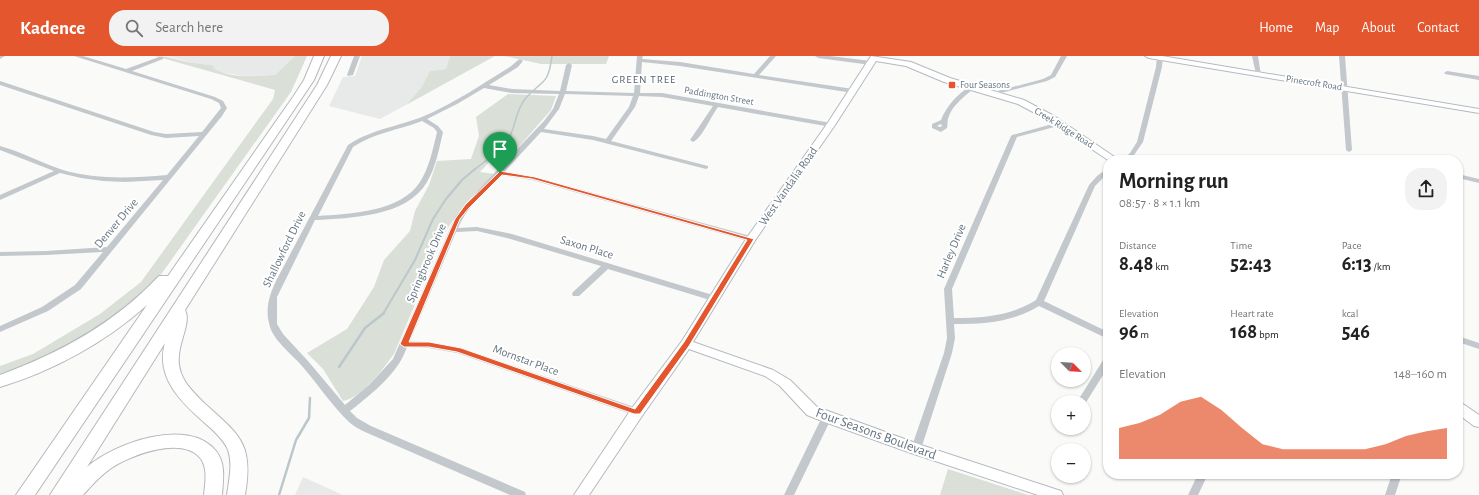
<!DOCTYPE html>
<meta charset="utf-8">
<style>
:root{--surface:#fff;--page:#f2f2f2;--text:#222;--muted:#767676;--accent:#e4572e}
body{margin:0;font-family:"Alegreya Sans",sans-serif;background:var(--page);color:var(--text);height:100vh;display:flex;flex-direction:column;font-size:15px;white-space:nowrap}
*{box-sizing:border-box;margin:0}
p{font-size:13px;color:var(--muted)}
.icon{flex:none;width:22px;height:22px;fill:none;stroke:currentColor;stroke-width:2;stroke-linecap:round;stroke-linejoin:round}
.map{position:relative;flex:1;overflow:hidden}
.sheet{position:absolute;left:1103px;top:99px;width:360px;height:324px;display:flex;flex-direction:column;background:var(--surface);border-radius:16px;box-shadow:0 1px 3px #0004}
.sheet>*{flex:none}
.needle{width:26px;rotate:114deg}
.fabs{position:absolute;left:1051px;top:291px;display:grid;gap:8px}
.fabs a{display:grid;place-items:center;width:40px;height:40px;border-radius:50%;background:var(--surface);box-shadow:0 1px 3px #0004;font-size:20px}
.pin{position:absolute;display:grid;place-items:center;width:34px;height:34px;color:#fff;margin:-41px -17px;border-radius:50% 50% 50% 0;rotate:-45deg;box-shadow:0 0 4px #0007}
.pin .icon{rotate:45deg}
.round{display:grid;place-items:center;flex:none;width:42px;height:42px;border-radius:16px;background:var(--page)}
.head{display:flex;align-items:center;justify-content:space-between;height:68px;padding:0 16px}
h1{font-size:22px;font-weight:600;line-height:30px}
.metrics{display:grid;grid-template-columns:repeat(3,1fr);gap:6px;height:68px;padding:4px 16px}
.metrics div{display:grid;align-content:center}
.metrics b{font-size:20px;font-weight:600}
.metrics small{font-size:11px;font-weight:400}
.metrics p{font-size:11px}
.chart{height:112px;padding:8px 16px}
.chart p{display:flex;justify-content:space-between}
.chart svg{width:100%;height:72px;margin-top:4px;fill:var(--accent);opacity:.7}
header{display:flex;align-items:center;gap:24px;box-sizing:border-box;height:56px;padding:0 20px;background:var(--accent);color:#fff}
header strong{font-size:19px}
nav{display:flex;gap:22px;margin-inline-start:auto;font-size:14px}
.search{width:280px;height:36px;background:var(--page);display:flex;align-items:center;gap:10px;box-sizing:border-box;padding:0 14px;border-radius:16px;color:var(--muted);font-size:15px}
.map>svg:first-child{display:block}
</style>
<header>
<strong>Kadence</strong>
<div class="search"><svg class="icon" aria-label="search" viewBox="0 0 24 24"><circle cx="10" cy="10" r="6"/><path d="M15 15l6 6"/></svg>Search here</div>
<nav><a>Home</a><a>Map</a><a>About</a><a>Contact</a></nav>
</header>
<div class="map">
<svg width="1479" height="439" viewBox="0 0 1479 439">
<rect width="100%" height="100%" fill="#fafaf8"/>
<path fill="#e8e9e9" d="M168,0h127l-20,19 -30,1 -26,-4 -13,-8 -13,-1z
M362,0h88l-4,13 -16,2 -9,17 -15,17 -26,14 -51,-13 14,-29 12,-1z
M303,421l40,18h-48z"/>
<path fill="#dadfd7" d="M155,0c16,0 24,5 39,7 7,1 13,1 20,3l-1,2c18,11 41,8 62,7l20,-19h12l-16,36 -134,188 -38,36 -56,34 -63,27v-11l33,-12 67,-40 41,-32 132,-183 2,-9z
M450,0h45l-89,49 15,-17 9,-17 16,-2z
M504,0h105l-3,8h-65z
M508,38l48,2 -5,14 -35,40 -14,-2 -22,24 14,2c-19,19 -36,36 -49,59l-51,121c-12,16 -31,43 -51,47l-20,-32 -16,-16 40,-24 27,-42 10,-27 26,-29 5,-20 14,-26 8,-24 34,-2 8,-23 -3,-19z
M948,413l80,26h-88z"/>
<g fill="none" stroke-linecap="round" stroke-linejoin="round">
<path stroke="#bbc7cb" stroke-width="1.5" d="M474,114c12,-10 29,-20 36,-34 6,-12 6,-26 15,-37 17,-20 23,-12 27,-43"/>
<path stroke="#bbc7cb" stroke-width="2" d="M383,258l32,-54 18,-41 13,-20 16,-19 13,-11"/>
<path stroke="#bbc7cb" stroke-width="2.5" d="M339,311l26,-39 19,-15
M279,439l17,-55 13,-22 1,-20"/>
<g stroke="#b3babf" stroke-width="2">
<path id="secondary" d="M871,0l40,6 39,16 74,22 30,16 65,44h-11l-60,-40 -30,-16 -74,-22 -38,-16 -30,-5 -41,64 -79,114 -63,103 80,28 17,10 27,27 104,38 140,46 2,4h-25l-127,-42 -89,-32 -15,-6 -27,-29 -15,-10 -76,-27 -47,67 -53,79h-15l58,-87 50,-67 64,-102 81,-115z
M1145,0h17l317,53v4l-330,-55z
M1458,346l5,2 16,11v12l-5,-1 -16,-12z"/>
</g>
<g stroke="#b4b9bd" stroke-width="2">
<path id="highway" d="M314,0h10l-10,24 -279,415h-19l131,-190c-41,37 -94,66 -147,82v-12c60,-22 115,-52 159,-99h9l125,-179 11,-17z
M331,0h10l-14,29 -142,225c8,15 -13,39 -4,63 4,11 13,20 22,29 36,33 51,40 42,93h-18c2,-15 6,-31 1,-45 -4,-10 -14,-19 -22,-26 -24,-21 -51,-46 -41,-81l-78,124c26,-23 101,-51 129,-16 10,12 7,29 6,44h-18c1,-11 4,-26 -3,-36 -18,-24 -71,-4 -91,10 -10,7 -19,17 -27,26h-33l267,-410z"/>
</g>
<path fill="#c3c8cc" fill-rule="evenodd" d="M0,0h5l-5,3z
M74,0h9l43,13 33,-12h4v2l-31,12 83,26 8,4 4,7 -5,8 -141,173 -33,22 -48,21v-6l42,-19 33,-22 28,-33 -57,3 -46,1v-4l46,-1 61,-4 56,-67 -38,2 -22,-1 -22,-3 -21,-5 -60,27v-5l54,-24 -54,-21v-4c22,6 42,17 63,24 34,10 69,8 104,5l32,-39 -33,2 -15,-3 -151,-50v-4l154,51 12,2 36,-2 19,-24 -2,-5 -8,-4z
M354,0h6l-7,19 -5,1 -1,-1z
M637,0h6l-1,3 38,3 74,12 16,-18h6l-17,19 94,14 3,2 -3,2 -173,-27 -38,-4 -2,31h22l169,30 3,2 -3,2 -113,-20c-7,9 -15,30 -25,35l-3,-2 23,-34 -51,-9 -23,-1 -4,11 -24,34 97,25v2l-2,1 -113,-29 -52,-8 -37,40 31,5 219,60 1,2 -1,2h-6l-216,-61 -32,-5c-15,16 -33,32 -42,53l19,-1 35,7 204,62 1,2 -1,2h-6l-102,-31 -29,27h-6l-1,-2 1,-2 28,-26 -94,-28 -30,-7 -21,1 -46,109 19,1 32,6 179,61 2,3 -2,3 -3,1 -3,-1 -177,-62 -28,-5 -22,-1c-2,5 -4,10 -7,15 -12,19 -32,35 -50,49l7,7 14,8 154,66 1,3h-16l-145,-63c-6,-3 -12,-6 -16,-10 -18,-17 -31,-38 -47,-56 -11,-13 -30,-26 -33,-43 -4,-16 1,-30 8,-44l71,-134c25,-17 56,-19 83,-32 26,-12 50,-28 74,-43 6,-3 10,-8 15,-11l3,2 -5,6 -29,18 23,4 48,2 6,-26 3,-2 3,2 -6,26 68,2zM484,32l28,5 47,1 -6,15 -9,12 -64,67 -25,29 -62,142 -24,26 -24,20 -37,-44 -25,-27 -6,-10v-27l38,-77c35,-2 92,-3 112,-38 9,-15 12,-33 16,-50l-5,-6 -11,-7 30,-15zM565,38l68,2 -4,11 -23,32 -13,-3 -49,-7 15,-20zM422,65l12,7 3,4c-4,17 -8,36 -17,50 -19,30 -71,32 -102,34l35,-69c21,-14 45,-17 69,-26z
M815,0h15l41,5 3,2 -3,2 -53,-7z
M1061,0h6l-12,21 -8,4 -54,14 -3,-2 53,-14 8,-4z
M1157,0h6l-1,11 -19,75 -9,13 -5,5h-7l8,-7 7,-11 19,-75z
M1252,0h6l3,19 -5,-1z
M1339,0h6l7,94 -3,2 -3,-2z
M1447,15l32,5v4l-34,-6 -1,-1z
M970,30l5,1c-10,10 -23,17 -27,32 -1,3 0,6 -1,9l-6,4 -9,-4v-4l9,-4c6,-15 16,-25 29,-34zM941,68l1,2 -2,1 -3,-1z
M1060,66l3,2 -1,1 -45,12 -65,152 2,29c30,0 56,-2 82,-18l53,-115 8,-9 11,-8v5l-13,13 -51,115 64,31v7l-69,-33c-26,16 -55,18 -85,18l1,14 -3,15 -31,96 -1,3 -4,1 -4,-1 -1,-3 33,-96 3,-15 -3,-49 67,-153 1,-1z
M1458,118l21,5v4l-21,-5z
M1458,280l21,7v6l-21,-7z
M1108,300v11l-23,37 -1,1v-3h-7l28,-45z
M827,357l3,1 2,3 -38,78h-10l38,-78 2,-3z
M1198,418h10l-10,21h-10z
M1392,418h10l-7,21h-10z"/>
<use href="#secondary" fill="#fff" fill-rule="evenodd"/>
<use href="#highway" fill="#fff" fill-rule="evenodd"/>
</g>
<path fill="#e4572e" stroke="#fff" fill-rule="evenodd" d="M500,115l35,6 219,62 -65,107 -49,68h-6l-177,-62 -28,-5h-25l-4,-3 55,-125 10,-14zM502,119l30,4 215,61 -63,102 -49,67 -174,-61 -32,-6h-20l51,-123 9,-11z"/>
<rect fill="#e4572e" stroke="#fff" stroke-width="1.5" x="948" y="25" width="8" height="8" rx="2"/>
<g text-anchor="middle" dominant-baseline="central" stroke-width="4" stroke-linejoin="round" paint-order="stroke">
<g font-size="10" fill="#657683" stroke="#fff">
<text transform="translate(1314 27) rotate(9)">Pinecroft Road</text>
<text transform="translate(719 40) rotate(10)">Paddington Street</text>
<text transform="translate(1064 72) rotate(32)">Creek Ridge Road</text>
</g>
<g font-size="10" fill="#657683" stroke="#fff" text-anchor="start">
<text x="960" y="29">Four Seasons</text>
</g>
<g font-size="11" letter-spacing="1" fill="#57646e" stroke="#fff">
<text x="644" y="23">GREEN TREE</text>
</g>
<g font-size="12" fill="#657683" stroke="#fff">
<text transform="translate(788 130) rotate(-55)">West Vandalia Road</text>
<text transform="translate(116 167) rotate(-50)">Denver Drive</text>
<text transform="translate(587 191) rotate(17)">Saxon Place</text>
<text transform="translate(284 193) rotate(-64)">Shallowford Drive</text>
<text transform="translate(951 195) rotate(-67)">Harley Drive</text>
<text transform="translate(426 207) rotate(-67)">Springbrook Drive</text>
<text transform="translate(526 304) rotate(20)">Mornstar Place</text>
</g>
<g font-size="14" fill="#657683" stroke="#fff">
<text transform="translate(876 378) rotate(20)">Four Seasons Boulevard</text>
</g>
</g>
</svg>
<div class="fabs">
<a><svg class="needle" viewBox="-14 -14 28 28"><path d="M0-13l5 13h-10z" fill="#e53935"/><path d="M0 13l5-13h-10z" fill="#767676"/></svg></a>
<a>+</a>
<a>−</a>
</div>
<div class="pin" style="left:500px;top:117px;background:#1e9e55"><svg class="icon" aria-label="arrive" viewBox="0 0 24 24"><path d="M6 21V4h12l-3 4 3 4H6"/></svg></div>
<section class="sheet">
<div class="head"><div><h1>Morning run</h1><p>08:57 · 8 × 1.1 km</p></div><a class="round"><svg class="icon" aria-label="share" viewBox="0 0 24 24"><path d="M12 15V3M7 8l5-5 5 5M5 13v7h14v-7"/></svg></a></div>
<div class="metrics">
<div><p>Distance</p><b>8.48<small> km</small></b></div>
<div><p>Time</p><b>52:43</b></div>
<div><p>Pace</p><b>6:13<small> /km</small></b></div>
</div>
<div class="metrics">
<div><p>Elevation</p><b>96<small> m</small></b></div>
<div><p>Heart rate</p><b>168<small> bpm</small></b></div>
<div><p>kcal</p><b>546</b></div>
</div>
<div class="chart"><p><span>Elevation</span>148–160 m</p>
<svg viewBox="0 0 160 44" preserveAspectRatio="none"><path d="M0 44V25L10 22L20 17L30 9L40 6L50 14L60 25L70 35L80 38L90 38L100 38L110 38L120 38L130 35L140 30L150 27L160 25V44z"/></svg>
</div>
</section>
</div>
